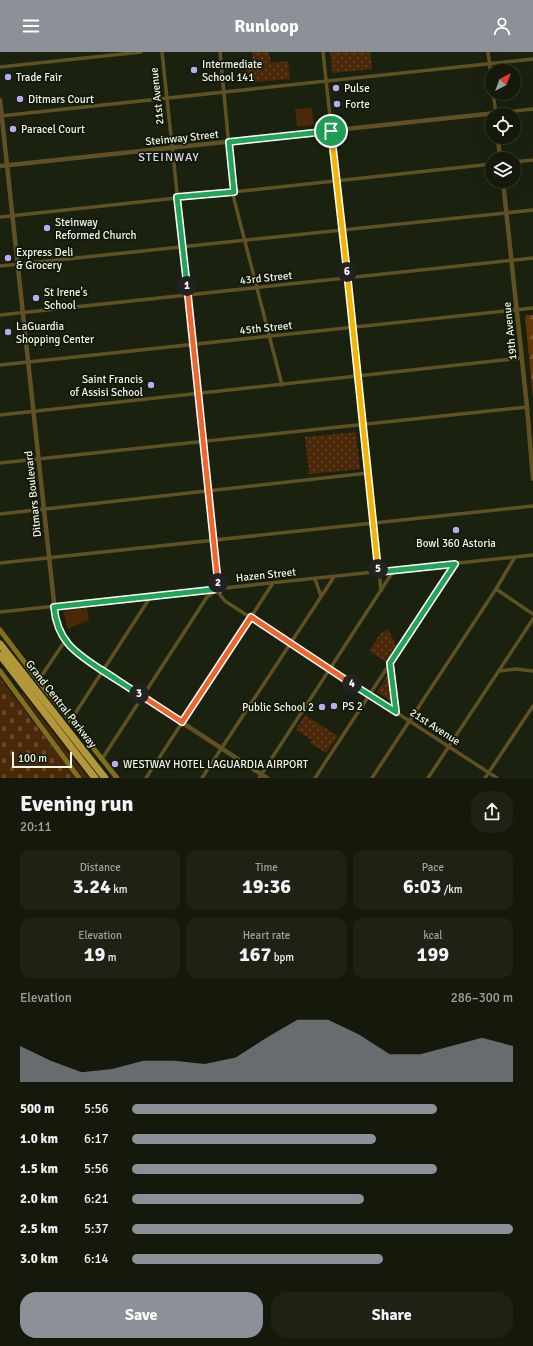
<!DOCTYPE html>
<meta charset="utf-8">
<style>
:root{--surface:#14190b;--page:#1d2214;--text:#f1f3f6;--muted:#9da09d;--line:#33382c;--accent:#8c9099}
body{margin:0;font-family:Signika,sans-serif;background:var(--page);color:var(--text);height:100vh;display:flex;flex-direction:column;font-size:15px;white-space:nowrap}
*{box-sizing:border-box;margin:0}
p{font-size:13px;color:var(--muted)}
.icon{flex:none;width:22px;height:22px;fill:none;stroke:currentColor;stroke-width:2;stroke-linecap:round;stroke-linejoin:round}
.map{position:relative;height:726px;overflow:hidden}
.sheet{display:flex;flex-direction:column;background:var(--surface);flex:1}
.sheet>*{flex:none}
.needle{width:26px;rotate:41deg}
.fabs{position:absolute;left:485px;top:12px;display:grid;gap:8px}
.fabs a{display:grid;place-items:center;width:36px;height:36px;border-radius:50%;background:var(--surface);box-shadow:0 4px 16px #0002,0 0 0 1px var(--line);font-size:20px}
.scale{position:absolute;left:12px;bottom:10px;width:60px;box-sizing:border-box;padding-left:4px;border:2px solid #f1f6ea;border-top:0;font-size:11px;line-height:14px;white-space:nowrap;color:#f1f6ea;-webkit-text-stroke:3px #111807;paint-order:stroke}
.pin{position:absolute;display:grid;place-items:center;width:34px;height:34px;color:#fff;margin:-17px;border:2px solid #fff;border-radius:50%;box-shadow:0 1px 4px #0007}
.km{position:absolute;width:20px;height:20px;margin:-10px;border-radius:50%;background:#222;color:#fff;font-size:11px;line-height:20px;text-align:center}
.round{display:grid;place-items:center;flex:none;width:42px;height:42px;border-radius:16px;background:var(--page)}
.overview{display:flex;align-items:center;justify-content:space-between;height:68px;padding:0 20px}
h1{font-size:22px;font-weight:700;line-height:30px}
.stats{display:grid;grid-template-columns:repeat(3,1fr);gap:6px;height:68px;padding:4px 20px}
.stats div{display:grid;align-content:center;border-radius:10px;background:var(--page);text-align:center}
.stats b{font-size:20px;font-weight:700}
.stats small{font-size:11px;font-weight:400}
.stats p{font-size:11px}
.chart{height:112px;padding:8px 20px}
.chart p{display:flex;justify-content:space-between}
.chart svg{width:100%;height:72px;margin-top:4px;fill:var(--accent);opacity:.7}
.action{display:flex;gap:8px;margin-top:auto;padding:8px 20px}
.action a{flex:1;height:46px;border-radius:16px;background:var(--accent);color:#fff;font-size:16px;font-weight:700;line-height:46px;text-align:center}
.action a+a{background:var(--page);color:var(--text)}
ul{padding:0 20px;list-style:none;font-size:13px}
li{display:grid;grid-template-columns:64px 48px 1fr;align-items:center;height:30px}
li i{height:10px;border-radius:5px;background:var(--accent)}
header{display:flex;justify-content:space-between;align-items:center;height:52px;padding:0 20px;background:var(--accent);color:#fff;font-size:18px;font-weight:700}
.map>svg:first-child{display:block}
</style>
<header><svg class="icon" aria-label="menu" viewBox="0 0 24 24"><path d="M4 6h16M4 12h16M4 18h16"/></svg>Runloop<svg class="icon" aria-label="person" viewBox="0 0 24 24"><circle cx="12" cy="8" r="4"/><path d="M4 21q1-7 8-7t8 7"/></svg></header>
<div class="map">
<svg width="533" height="726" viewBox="0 0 533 726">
<defs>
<pattern id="forest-firs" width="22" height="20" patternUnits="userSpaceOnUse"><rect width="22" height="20" fill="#633508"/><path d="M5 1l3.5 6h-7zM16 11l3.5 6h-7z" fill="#7a532c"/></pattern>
<pattern id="cemetery-stones" width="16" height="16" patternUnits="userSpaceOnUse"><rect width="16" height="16" fill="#4b2808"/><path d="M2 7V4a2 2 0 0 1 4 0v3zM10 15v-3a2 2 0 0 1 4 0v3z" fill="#65482c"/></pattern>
<pattern id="park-dots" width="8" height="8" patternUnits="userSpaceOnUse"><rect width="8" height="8" fill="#4b2808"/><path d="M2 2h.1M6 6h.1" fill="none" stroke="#65482c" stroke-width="1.8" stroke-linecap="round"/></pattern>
</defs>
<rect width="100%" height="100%" fill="#1a210f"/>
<path fill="#4b2808" d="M312,56l2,17 -17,2 -2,-18z
M87,556l2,12 -21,9 -5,-18z
M22,640l66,86h-5l-61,-83z"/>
<path fill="url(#forest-firs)" d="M526,263h7v83l-8,-81z"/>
<path fill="url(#cemetery-stones)" d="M0,626l67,88 8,12h-75z"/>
<path fill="url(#park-dots)" d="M252,0h17l2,11 17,-2 2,18 -43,4 -2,-16 8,-1z
M330,0h40l2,17 -40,4z
M356,380l4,37 -51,5 -4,-37z
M389,577l1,5 6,10 -10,18 -17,-11 12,-18z
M388,622l3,27 -14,-9z
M305,663l33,21 -12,17 -16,-10 2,-3 -16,-10z"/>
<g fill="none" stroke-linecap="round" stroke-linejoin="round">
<path stroke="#5f5124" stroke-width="3.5" d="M162,0l58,543 5,6 272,177
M220,0l14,147 48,186
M323,0l58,539
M488,0l4,30
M0,15l141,-15
M493,41l3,20 37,-4
M0,64l533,-57
M514,110l19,-2
M0,165l492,-53
M0,214l533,-56
M0,263l533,-57
M0,313l533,-57
M0,363l522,-57
M0,411l527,-56
M0,462l368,-41
M0,511l533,-57
M315,527l6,17
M496,537l37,25
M0,560l533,-57
M390,611l6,49
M499,619l17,-2 17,2
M38,629l27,-40
M71,668l80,-124
M102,707l105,-162 10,-7
M146,726l127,-195
M202,726l132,-201
M259,726l135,-208
M315,726l140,-214
M372,726l124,-189 19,-32
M428,726l105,-159
M485,726l48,-72"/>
<path stroke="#5f5124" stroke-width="4.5" d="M0,48l55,512c4,18 10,33 25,44l187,122
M498,85l2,22
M0,114l496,-53v2
M503,129l24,226 6,72"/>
<path stroke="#836d1e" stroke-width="5" d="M0,578l44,58 50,61 23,29
M0,619l79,107"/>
<path stroke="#b39739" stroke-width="7" d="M0,592l105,134
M0,603l95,123"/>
</g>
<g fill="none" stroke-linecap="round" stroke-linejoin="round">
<g stroke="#fff" stroke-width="8">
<path id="split-1" d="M187,234l-10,-89 57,-5 -5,-50 102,-11"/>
</g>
<g stroke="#fff" stroke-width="8">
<path id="split-2" d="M187,234l31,297"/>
</g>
<g stroke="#fff" stroke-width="8">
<path id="split-3" d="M139,642c-13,-8 -26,-17 -39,-25 -26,-17 -43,-29 -46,-62l165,-18 -1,-6"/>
</g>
<g stroke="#fff" stroke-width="8">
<path id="split-4" d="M139,642l43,28 69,-105 101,67"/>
</g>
<g stroke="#fff" stroke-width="8">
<path id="split-5" d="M352,632l44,28 -6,-49 65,-99 -76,8 -1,-3"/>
</g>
<g stroke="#fff" stroke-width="8">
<path id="split-6" d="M347,220l31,297"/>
</g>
<g stroke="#fff" stroke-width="8">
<path id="split-7" d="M331,79l16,141"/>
</g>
<use href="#split-1" stroke="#22a559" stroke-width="5"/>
<use href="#split-2" stroke="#f0652b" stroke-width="5"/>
<use href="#split-3" stroke="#22a559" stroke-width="5"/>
<use href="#split-4" stroke="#f0652b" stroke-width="5"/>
<use href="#split-5" stroke="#22a559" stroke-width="5"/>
<use href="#split-6" stroke="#f5b400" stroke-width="5"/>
<use href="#split-7" stroke="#f5b400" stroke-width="5"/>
</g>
<g fill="#bca9f5" stroke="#111807" stroke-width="1.5">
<circle cx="194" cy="18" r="4"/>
<circle cx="8" cy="25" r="4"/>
<circle cx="336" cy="36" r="4"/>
<circle cx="20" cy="47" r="4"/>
<circle cx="337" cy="52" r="4"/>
<circle cx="13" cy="77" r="4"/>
<circle cx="47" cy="176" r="4"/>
<circle cx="8" cy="206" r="4"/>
<circle cx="36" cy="246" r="4"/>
<circle cx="8" cy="280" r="4"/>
<circle cx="151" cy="333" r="4"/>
<circle cx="456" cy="478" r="4"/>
<circle cx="334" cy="654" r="4"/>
<circle cx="322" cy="655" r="4"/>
<circle cx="115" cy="712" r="4"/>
</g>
<g text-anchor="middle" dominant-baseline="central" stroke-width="3.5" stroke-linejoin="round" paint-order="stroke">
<g font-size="11" fill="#f1f6ea" stroke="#111807" text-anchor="start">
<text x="202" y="12">Intermediate<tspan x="202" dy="13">School 141</tspan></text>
<text x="16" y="25">Trade Fair</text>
<text x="344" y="36">Pulse</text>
<text x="28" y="47">Ditmars Court</text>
<text x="345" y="52">Forte</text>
<text x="21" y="77">Paracel Court</text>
<text x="55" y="170">Steinway<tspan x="55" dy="13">Reformed Church</tspan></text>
<text x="16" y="200">Express Deli<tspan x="16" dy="13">&amp; Grocery</tspan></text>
<text x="44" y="240">St Irene's<tspan x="44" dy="13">School</tspan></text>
<text x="16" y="274">LaGuardia<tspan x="16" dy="13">Shopping Center</tspan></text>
<text x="143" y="327" text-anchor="end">Saint Francis<tspan x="143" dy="13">of Assisi School</tspan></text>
<text x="456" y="491" text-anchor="middle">Bowl 360 Astoria</text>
<text x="342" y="654">PS 2</text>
<text x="314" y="655" text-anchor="end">Public School 2</text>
<text x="123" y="712">WESTWAY HOTEL LAGUARDIA AIRPORT</text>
</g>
<g font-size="11" fill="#f1f6ea" stroke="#111807">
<text transform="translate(157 44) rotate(-96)">21st Avenue</text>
<text transform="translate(182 86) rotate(-6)">Steinway Street</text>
<text transform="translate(266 226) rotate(-6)">43rd Street</text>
<text transform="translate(266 276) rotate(-6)">45th Street</text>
<text transform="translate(510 279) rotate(-96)">19th Avenue</text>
<text transform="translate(33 442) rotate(-96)">Ditmars Boulevard</text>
<text transform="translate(266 523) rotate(-6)">Hazen Street</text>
<text transform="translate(61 652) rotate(52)">Grand Central Parkway</text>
<text transform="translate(435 675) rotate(33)">21st Avenue</text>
</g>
<g font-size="12" letter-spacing="1" fill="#dfd9f6" stroke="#111807">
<text x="169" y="105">STEINWAY</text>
</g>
</g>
</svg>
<div class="fabs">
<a><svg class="needle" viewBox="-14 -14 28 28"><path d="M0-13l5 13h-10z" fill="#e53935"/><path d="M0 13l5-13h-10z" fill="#9da09d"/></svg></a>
<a><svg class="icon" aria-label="locate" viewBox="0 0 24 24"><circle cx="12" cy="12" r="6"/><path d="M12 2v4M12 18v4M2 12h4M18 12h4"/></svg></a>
<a><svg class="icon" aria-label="layers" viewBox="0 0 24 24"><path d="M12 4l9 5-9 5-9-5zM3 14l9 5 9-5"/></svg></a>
</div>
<div class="scale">100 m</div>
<div class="pin" style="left:331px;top:79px;background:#1e9e55"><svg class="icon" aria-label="arrive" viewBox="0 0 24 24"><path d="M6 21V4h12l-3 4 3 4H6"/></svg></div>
<b class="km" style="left:187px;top:234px">1</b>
<b class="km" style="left:218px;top:531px">2</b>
<b class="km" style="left:139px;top:642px">3</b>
<b class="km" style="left:352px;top:632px">4</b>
<b class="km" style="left:378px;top:517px">5</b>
<b class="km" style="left:347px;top:220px">6</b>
</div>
<section class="sheet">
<div class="overview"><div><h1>Evening run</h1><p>20:11</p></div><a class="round"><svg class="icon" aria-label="share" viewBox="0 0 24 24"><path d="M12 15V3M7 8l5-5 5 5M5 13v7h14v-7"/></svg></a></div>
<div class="stats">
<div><p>Distance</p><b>3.24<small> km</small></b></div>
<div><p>Time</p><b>19:36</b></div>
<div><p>Pace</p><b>6:03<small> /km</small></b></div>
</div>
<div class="stats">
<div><p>Elevation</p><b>19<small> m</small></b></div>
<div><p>Heart rate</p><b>167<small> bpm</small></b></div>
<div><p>kcal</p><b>199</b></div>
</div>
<div class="chart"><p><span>Elevation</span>286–300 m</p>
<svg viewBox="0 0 160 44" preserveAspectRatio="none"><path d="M0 44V22L10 31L20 38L30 36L40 31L50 31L60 33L70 29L80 17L90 6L100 6L110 15L120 27L130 27L140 22L150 17L160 22V44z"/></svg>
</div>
<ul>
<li><b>500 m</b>5:56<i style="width:80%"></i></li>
<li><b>1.0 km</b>6:17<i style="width:64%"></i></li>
<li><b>1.5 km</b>5:56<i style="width:80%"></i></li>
<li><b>2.0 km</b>6:21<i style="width:61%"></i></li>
<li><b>2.5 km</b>5:37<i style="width:100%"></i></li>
<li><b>3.0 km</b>6:14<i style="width:66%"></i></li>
</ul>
<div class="action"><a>Save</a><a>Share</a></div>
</section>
